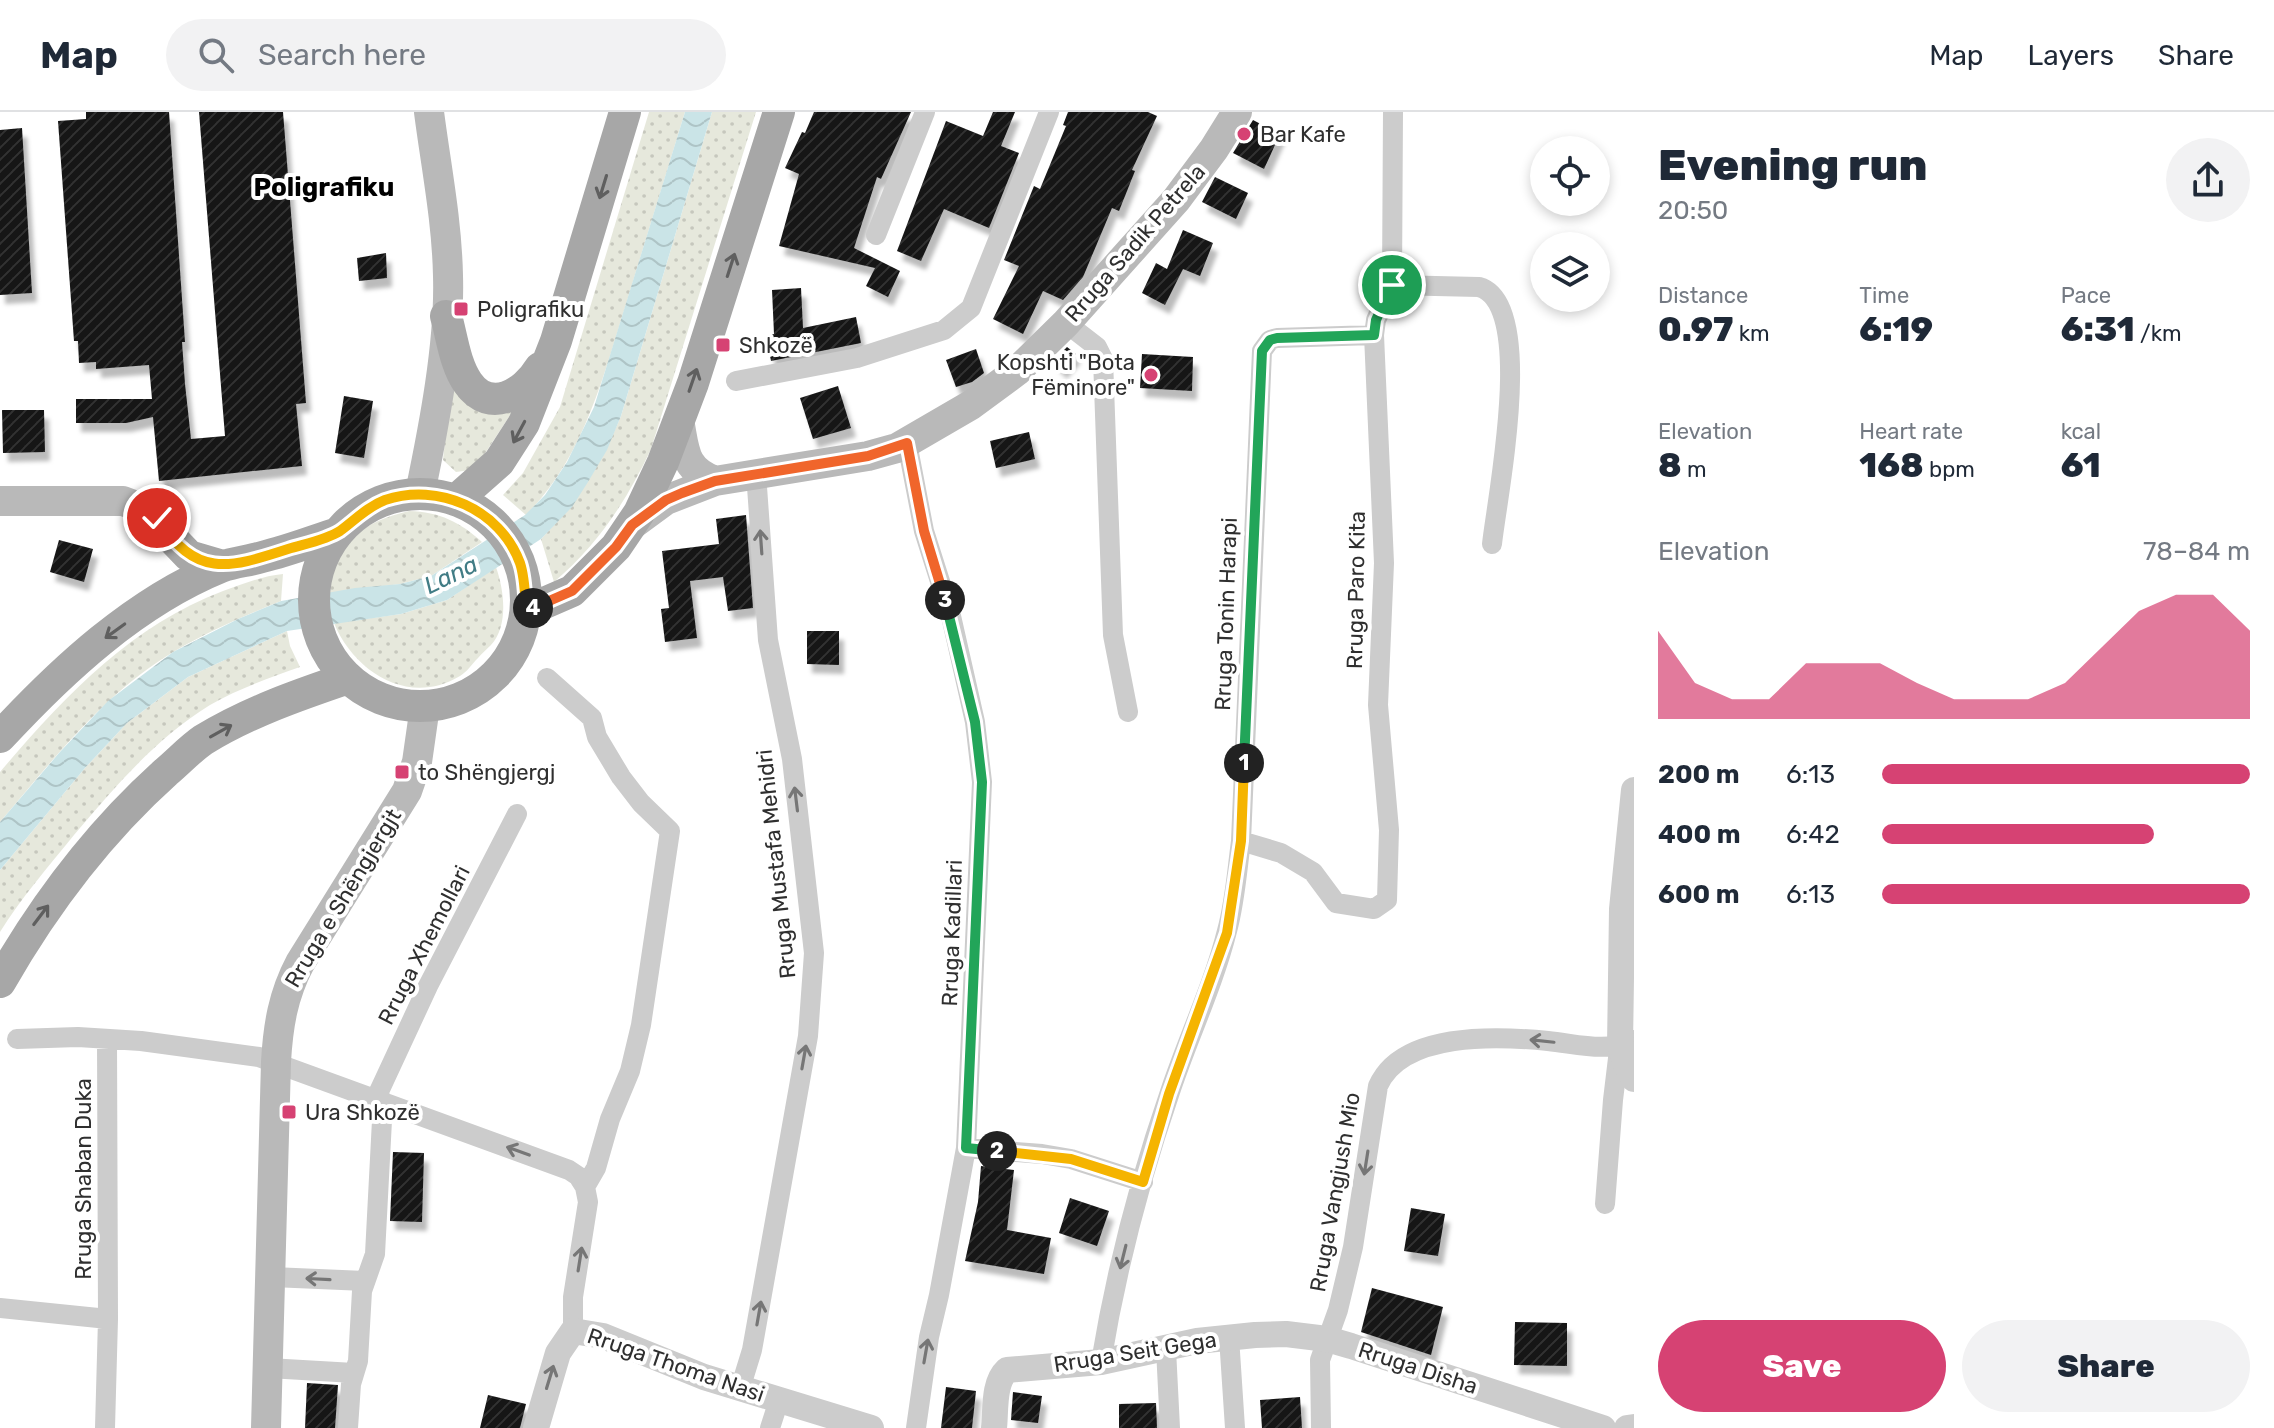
<!DOCTYPE html>
<meta charset="utf-8">
<style>
:root{--surface:#fff;--page:#f2f2f3;--text:#1f2937;--muted:#747a83;--line:#e0e1e3;--accent:#d64273}
body{margin:0;font-family:Rubik,sans-serif;background:var(--page);color:var(--text);height:100vh;display:flex;flex-direction:column;font-size:30px;white-space:nowrap}
*{box-sizing:border-box;margin:0}
p{font-size:26px;color:var(--muted)}
.icon{flex:none;width:44px;height:44px;fill:none;stroke:currentColor;stroke-width:2;stroke-linecap:round;stroke-linejoin:round}
.map{position:relative;flex:1;overflow:hidden}
.sheet{display:flex;flex-direction:column;background:var(--surface);width:640px}
.sheet>*{flex:none}
.tools{position:absolute;left:1530px;top:24px;display:grid;gap:16px}
.tools a{display:grid;place-items:center;width:80px;height:80px;border-radius:50%;background:var(--surface);box-shadow:0 4px 12px #0003;font-size:40px}
.pin{position:absolute;display:grid;place-items:center;width:68px;height:68px;color:#fff;margin:-34px;border:4px solid #fff;border-radius:50%;box-shadow:0 2px 8px #0007}
.km{position:absolute;width:40px;height:40px;margin:-20px;border-radius:50%;background:#222;color:#fff;font-size:22px;line-height:40px;text-align:center}
.round{display:grid;place-items:center;flex:none;width:84px;height:84px;border-radius:42px;background:var(--page)}
.headline{display:flex;align-items:center;justify-content:space-between;height:136px;padding:0 24px}
h1{font-size:44px;font-weight:800;line-height:60px}
.stats{display:grid;grid-template-columns:repeat(3,1fr);gap:12px;height:136px;padding:8px 24px}
.stats div{display:grid;align-content:center}
.stats b{font-size:34px;font-weight:800}
.stats small{font-size:22px;font-weight:400}
.stats p{font-size:22px}
.chart{height:224px;padding:16px 24px}
.chart p{display:flex;justify-content:space-between}
.chart svg{width:100%;height:144px;margin-top:8px;fill:var(--accent);opacity:.7}
.cta{display:flex;gap:16px;margin-top:auto;padding:16px 24px}
.cta a{flex:1;height:92px;border-radius:48px;background:var(--accent);color:#fff;font-size:32px;font-weight:800;line-height:92px;text-align:center}
.cta a+a{background:var(--page);color:var(--text)}
ul{padding:0 24px;list-style:none;font-size:26px}
li{display:grid;grid-template-columns:128px 96px 1fr;align-items:center;height:60px}
li i{height:20px;border-radius:10px;background:var(--accent)}
header{display:flex;align-items:center;gap:48px;box-sizing:border-box;height:112px;padding:0 40px;background:var(--surface);border-bottom:2px solid var(--line)}
header strong{font-size:38px}
nav{display:flex;gap:44px;margin-inline-start:auto;font-size:28px}
.search{width:560px;height:72px;background:var(--page);display:flex;align-items:center;gap:20px;box-sizing:border-box;padding:0 28px;border-radius:44px;color:var(--muted);font-size:30px}
main{display:flex;flex:1;min-height:0}
.map>svg:first-child{display:block}
</style>
<header>
<strong>Map</strong>
<div class="search"><svg class="icon" aria-label="search" viewBox="0 0 24 24"><circle cx="10" cy="10" r="6"/><path d="M15 15l6 6"/></svg>Search here</div>
<nav><a>Map</a><a>Layers</a><a>Share</a></nav>
</header>
<main>
<div class="map">
<svg width="1634" height="1316" viewBox="0 0 1634 1316">
<defs>
<pattern id="grass-dots" width="8" height="8" patternUnits="userSpaceOnUse" patternTransform="scale(2)"><rect width="8" height="8" fill="#e6e8dc"/><path d="M2 2h.1M6 6h.1" fill="none" stroke="#c6c7bd" stroke-width="1.8" stroke-linecap="round"/></pattern>
<pattern id="water-waves" width="16" height="10" patternUnits="userSpaceOnUse" patternTransform="scale(2)"><rect width="16" height="10" fill="#cae4e7"/><path d="M0 5q4-4 8 0t8 0" fill="none" stroke="#aec4c6"/></pattern>
<pattern id="building-hatch" width="6" height="6" patternUnits="userSpaceOnUse" patternTransform="scale(2)"><rect width="6" height="6" fill="#161616"/><path d="M-1 1l2-2M0 6l6-6M5 7l2-2" fill="none" stroke="#303030"/></pattern>
<filter id="shadow"><feDropShadow dx="5" dy="9" stdDeviation="2" flood-color="#0004"/></filter>
</defs>
<rect width="100%" height="100%" fill="#fff"/>
<path fill="url(#grass-dots)" d="M649,0h36c-19,63 -39,126 -58,189 -24,76 -43,156 -101,214l-23,-20 20,-22 37,-66z
M712,0h44l-105,337c-24,51 -53,96 -97,133l-13,-43c39,-41 58,-71 80,-123z
M452,260l66,31 -34,52 -13,15 -15,2 -13,-12z
M409,399c31,1 51,11 73,31l-51,34 -31,8 -70,9c3,-51 33,-71 79,-82z
M496,455c8,23 13,58 -5,78 -4,4 -9,8 -13,13 -6,6 -11,14 -18,18 -51,31 -106,-4 -126,-53l67,-9 46,-14z
M283,462l-2,27c-37,15 -72,30 -106,50 -70,41 -123,110 -175,171v-50c63,-74 130,-146 223,-181 20,-7 39,-15 60,-17z
M287,519l3,15 10,21c-31,11 -62,22 -90,38 -55,34 -95,82 -136,130 -26,32 -52,62 -74,97v-62l85,-102 42,-45 61,-46z"/>
<path fill="url(#water-waves)" d="M685,0h27l-91,304 -14,34 -19,32 -16,25 -31,32 -94,61 -46,14 -114,17 -99,46 -61,46 -42,45 -85,102v-48l59,-69 49,-52 65,-49 65,-33 43,-18 74,-13 45,-4 31,-8 94,-61 20,-20 22,-33 27,-55z"/>
<path fill="url(#building-hatch)" filter="url(#shadow)" d="M86,0h83l16,230h-3l3,42 6,55 34,-3 -26,-324h84l23,291 -10,1 6,62 -143,15 -6,-64 -27,6h-50v-24h76l-3,-34 -53,4v-7l-17,1 -1,-22h-4l-16,-220 28,-2z
M814,0h97l-30,67 -4,-2 -23,71 46,23 -12,26 -22,-11 9,-18 -96,-22 20,-72 -14,-6 17,-36 3,1z
M993,0h22l-14,34 18,7 -30,75 -45,-19 -23,52 -24,-10 49,-130 37,15z
M1068,0h80l9,4 -25,54 3,1 -16,40 -7,-3 -29,69 -20,23 -20,-9 -20,43 -30,-15 26,-53 -15,-6 30,-74 6,3 26,-63 -3,-1z
M1253,8l27,14 -16,35 -31,-16z
M22,16l10,165 -32,2v-165z
M1215,65l33,16 -12,26 -34,-17z
M1183,118l30,13 -13,33 -17,-7 -18,36 -23,-12 14,-30 11,6z
M386,141l1,25 -28,3 -2,-23z
M801,176l2,40 53,-11 5,26 -90,18 -5,-26 8,-1 -2,-44z
M1067,235l9,7 -14,16 -9,-9z
M976,237l8,24 -12,9 -16,5 -10,-27z
M1142,242l51,3 -1,34 -52,-3z
M838,274l13,42 -38,11 -13,-41z
M344,284l29,5 -9,57 -29,-5z
M2,298h42l1,42 -42,1z
M1029,320l6,27 -39,9 -6,-27z
M746,403l7,93 -25,3 -5,-34 -33,4 7,57 -32,4 -4,-33 8,-1 -7,-57 57,-7 -3,-25z
M59,428l34,9 -9,33 -34,-10z
M807,519h32v34l-32,-1z
M393,1040l31,1 -2,69 -32,-1z
M981,1054l33,4 -7,60 44,8 -7,36 -79,-13 13,-59z
M1070,1086l39,13 -12,35 -38,-13z
M1411,1096l34,6 -7,42 -34,-5z
M1372,1176l71,19 -12,48 -70,-23z
M1515,1210l52,1v43l-53,-1z
M307,1271l31,2 -3,43h-30z
M946,1275l30,4 -4,37h-31z
M1013,1280l29,4 -4,27 -27,-3z
M488,1283l38,9 -6,24h-40z
M1300,1285l2,31h-40l-2,-28z
M1156,1291l1,25h-38v-24z"/>
<g fill="none" stroke-linecap="round" stroke-linejoin="round">
<path stroke="#ccc" stroke-width="20" d="M876,123l49,-123
M1392,173l87,2c58,16 18,210 13,257
M1066,211l31,24 6,12 10,276 15,77
M736,269l121,-23 87,-28 27,-22 78,-196
M907,331l17,88 27,85 24,106 7,60 -16,366 -27,147 -10,42 -13,91
M547,566l45,40 5,19 24,40 20,26 29,28 -29,194 -11,46 -20,48 -14,49 -11,19
M1241,729l40,12 32,19 23,31 38,6 13,-9 2,-70 -11,-125 6,-142 -10,-228 2,-15 16,-35 1,-173
M17,927l61,-2 63,4 118,16 310,113 9,6 7,11 3,15 -15,95v34
M376,986l52,-112 89,-172
M966,1036l76,6 29,5 72,23
M1605,1092l8,-104 6,-50
M272,1165l93,4
M0,1196l108,11
M1229,1225l6,91
M1166,1237l4,79
M1101,1250c15,-91 39,-183 69,-270 18,-54 43,-106 57,-161 8,-29 10,-60 14,-90l21,-490 8,-11 7,-2 97,-3
M268,1256l86,5
M740,1277l12,-39 56,-314 6,-83 -22,-194 -24,-119 -12,-167
M105,1316l3,-109 -1,-280
M348,1316l3,-44 7,-23 4,-70 13,-37 8,-153
M770,1316l9,-28
M1321,1316l-1,-68 18,-50 15,-63 25,-161c24,-55 121,-50 170,-45 30,3 58,12 86,-1"/>
<path stroke="#ccc" stroke-width="26" d="M1634,678l-12,119 -2,137 6,19 8,14
M536,1316l22,-75 15,-22 30,5 101,41 167,51
M994,1316c2,-18 -1,-45 13,-58l94,-8 96,-21 58,-6 31,-1 41,5 24,7 252,82
M1627,1316l7,-1"/>
<path stroke="#b9b9b9" stroke-width="30" d="M679,308c6,30 4,49 36,61
M420,381c14,-67 30,-150 28,-217 -1,-55 -12,-110 -19,-164
M0,389h123l24,9 19,22
M632,413l34,-25 49,-19 153,-25 29,-8 74,-43 46,-34 49,-48 110,-123 38,-51 23,-37
M266,1316l10,-366c2,-36 7,-67 24,-99l107,-172 10,-29 8,-56"/>
<path stroke="#a7a7a7" stroke-width="32" d="M446,204c6,21 9,49 22,67 22,32 57,10 72,-15
M314 488a106 106 0 1 1 212 0a106 106 0 1 1-212 0Z
M456,388l43,-38 25,-39 32,-82 69,-229
M166,420l23,24 34,10
M526,499l46,-20 44,-44 23,-34 24,-51 30,-79 86,-271
M0,625c62,-67 135,-135 221,-170 13,-5 28,-6 41,-10 26,-6 51,-16 76,-24
M0,870c44,-77 99,-150 166,-210 12,-10 24,-23 37,-32 46,-28 95,-45 145,-62"/>
</g>
<defs><path id="oneway-shaft" d="M-6 0H5M1.5-3L5.5 0L1.5 3" fill="none" stroke-width="1.6" stroke-linecap="round" stroke-linejoin="round" transform="scale(2)"/></defs>
<g stroke="#5f5f5f">
<use href="#oneway-shaft" transform="translate(603 75) rotate(107)"/>
<use href="#oneway-shaft" transform="translate(731 153) rotate(-72)"/>
<use href="#oneway-shaft" transform="translate(693 268) rotate(-71)"/>
<use href="#oneway-shaft" transform="translate(519 320) rotate(118)"/>
<use href="#oneway-shaft" transform="translate(115 519) rotate(144)"/>
<use href="#oneway-shaft" transform="translate(221 619) rotate(-29)"/>
<use href="#oneway-shaft" transform="translate(41 803) rotate(-53)"/>
</g>
<g stroke="#767676">
<use href="#oneway-shaft" transform="translate(761 430) rotate(-94)"/>
<use href="#oneway-shaft" transform="translate(796 687) rotate(-97)"/>
<use href="#oneway-shaft" transform="translate(1542 929) rotate(-174)"/>
<use href="#oneway-shaft" transform="translate(804 945) rotate(-80)"/>
<use href="#oneway-shaft" transform="translate(518 1039) rotate(-160)"/>
<use href="#oneway-shaft" transform="translate(1366 1051) rotate(99)"/>
<use href="#oneway-shaft" transform="translate(1123 1145) rotate(104)"/>
<use href="#oneway-shaft" transform="translate(580 1147) rotate(-81)"/>
<use href="#oneway-shaft" transform="translate(318 1167) rotate(-177)"/>
<use href="#oneway-shaft" transform="translate(759 1201) rotate(-80)"/>
<use href="#oneway-shaft" transform="translate(926 1239) rotate(-80)"/>
<use href="#oneway-shaft" transform="translate(550 1265) rotate(-73)"/>
</g>
<g fill="none" stroke-linecap="round" stroke-linejoin="round">
<g stroke="#fff" stroke-width="16">
<path id="split-1" d="M1244,651l18,-412 8,-11 7,-2 97,-3 2,-15 16,-35"/>
</g>
<g stroke="#fff" stroke-width="16">
<path id="split-2" d="M997,1039l74,8 72,23 26,-88 58,-161 14,-92 3,-78"/>
</g>
<g stroke="#fff" stroke-width="16">
<path id="split-3" d="M945,488l30,122 7,60 -16,366 31,3"/>
</g>
<g stroke="#fff" stroke-width="16">
<path id="split-4" d="M533,496l39,-17 44,-44 16,-22 34,-25 16,-7 33,-12 153,-25 39,-13 17,88 21,69"/>
</g>
<g stroke="#fff" stroke-width="16">
<path id="split-5" d="M157,406c39,60 70,51 131,31 16,-5 38,-9 52,-18 15,-11 27,-24 45,-31 53,-18 115,9 135,63 5,15 5,32 6,48l7,-3"/>
</g>
<use href="#split-1" stroke="#22a559" stroke-width="10"/>
<use href="#split-2" stroke="#f5b400" stroke-width="10"/>
<use href="#split-3" stroke="#22a559" stroke-width="10"/>
<use href="#split-4" stroke="#f0652b" stroke-width="10"/>
<use href="#split-5" stroke="#f5b400" stroke-width="10"/>
</g>
<g fill="#d64273" stroke="#fff" stroke-width="3">
<circle cx="1244" cy="22" r="8"/>
<rect x="453" y="189" width="16" height="16" rx="4"/>
<rect x="715" y="225" width="16" height="16" rx="4"/>
<circle cx="1151" cy="263" r="8"/>
<rect x="394" y="652" width="16" height="16" rx="4"/>
<rect x="281" y="992" width="16" height="16" rx="4"/>
</g>
<g text-anchor="middle" dominant-baseline="central" stroke-width="8" stroke-linejoin="round" paint-order="stroke">
<g font-size="22" fill="#2f2f2f" stroke="#fff" text-anchor="start">
<text x="1260" y="22">Bar Kafe</text>
<text x="477" y="197">Poligrafiku</text>
<text x="739" y="233">Shkozë</text>
<text x="1135" y="250" text-anchor="end">Kopshti "Bota<tspan x="1135" dy="25">Fëminore"</tspan></text>
<text x="418" y="660">to Shëngjergj</text>
<text x="305" y="1000">Ura Shkozë</text>
</g>
<g font-size="22" fill="#2f2f2f" stroke="#fff">
<text transform="translate(1135 131) rotate(-49)">Rruga Sadik Petrela</text>
<text transform="translate(1356 478) rotate(-89)">Rruga Paro Kita</text>
<text transform="translate(1226 502) rotate(-88)">Rruga Tonin Harapi</text>
<text transform="translate(776 752) rotate(-96)">Rruga Mustafa Mehidri</text>
<text transform="translate(343 786) rotate(-59)">Rruga e Shëngjergjt</text>
<text transform="translate(952 821) rotate(-88)">Rruga Kadillari</text>
<text transform="translate(424 833) rotate(-63)">Rruga Xhemollari</text>
<text transform="translate(83 1067) rotate(-90)">Rruga Shaban Duka</text>
<text transform="translate(1335 1080) rotate(-80)">Rruga Vangjush Mio</text>
<text transform="translate(1135 1240) rotate(-9)">Rruga Seit Gega</text>
<text transform="translate(676 1253) rotate(19)">Rruga Thoma Nasi</text>
<text transform="translate(1418 1256) rotate(18)">Rruga Disha</text>
</g>
<g font-size="24" font-style="italic" fill="#417c85" stroke="#fff">
<text transform="translate(451 463) rotate(-26)">Lana</text>
</g>
<g font-size="26" font-weight="bold" fill="#000" stroke="#fff">
<text x="324" y="75">Poligrafiku</text>
</g>
</g>
</svg>
<div class="tools">
<a><svg class="icon" aria-label="locate" viewBox="0 0 24 24"><circle cx="12" cy="12" r="6"/><path d="M12 2v4M12 18v4M2 12h4M18 12h4"/></svg></a>
<a><svg class="icon" aria-label="layers" viewBox="0 0 24 24"><path d="M12 4l9 5-9 5-9-5zM3 14l9 5 9-5"/></svg></a>
</div>
<div class="pin" style="left:1392px;top:173px;background:#1e9e55"><svg class="icon" aria-label="arrive" viewBox="0 0 24 24"><path d="M6 21V4h12l-3 4 3 4H6"/></svg></div>
<div class="pin" style="left:157px;top:406px;background:#d93025"><svg class="icon" aria-label="check" viewBox="0 0 24 24"><path d="M5 12l5 5 9-10"/></svg></div>
<b class="km" style="left:1244px;top:651px">1</b>
<b class="km" style="left:997px;top:1039px">2</b>
<b class="km" style="left:945px;top:488px">3</b>
<b class="km" style="left:533px;top:496px">4</b>
</div>
<section class="sheet">
<div class="headline"><div><h1>Evening run</h1><p>20:50</p></div><a class="round"><svg class="icon" aria-label="share" viewBox="0 0 24 24"><path d="M12 15V3M7 8l5-5 5 5M5 13v7h14v-7"/></svg></a></div>
<div class="stats">
<div><p>Distance</p><b>0.97<small> km</small></b></div>
<div><p>Time</p><b>6:19</b></div>
<div><p>Pace</p><b>6:31<small> /km</small></b></div>
</div>
<div class="stats">
<div><p>Elevation</p><b>8<small> m</small></b></div>
<div><p>Heart rate</p><b>168<small> bpm</small></b></div>
<div><p>kcal</p><b>61</b></div>
</div>
<div class="chart"><p><span>Elevation</span>78–84 m</p>
<svg viewBox="0 0 160 44" preserveAspectRatio="none"><path d="M0 44V17L10 33L20 38L30 38L40 27L50 27L60 27L70 33L80 38L90 38L100 38L110 33L120 22L130 11L140 6L150 6L160 17V44z"/></svg>
</div>
<ul>
<li><b>200 m</b>6:13<i style="width:100%"></i></li>
<li><b>400 m</b>6:42<i style="width:74%"></i></li>
<li><b>600 m</b>6:13<i style="width:100%"></i></li>
</ul>
<div class="cta"><a>Save</a><a>Share</a></div>
</section>
</main>
